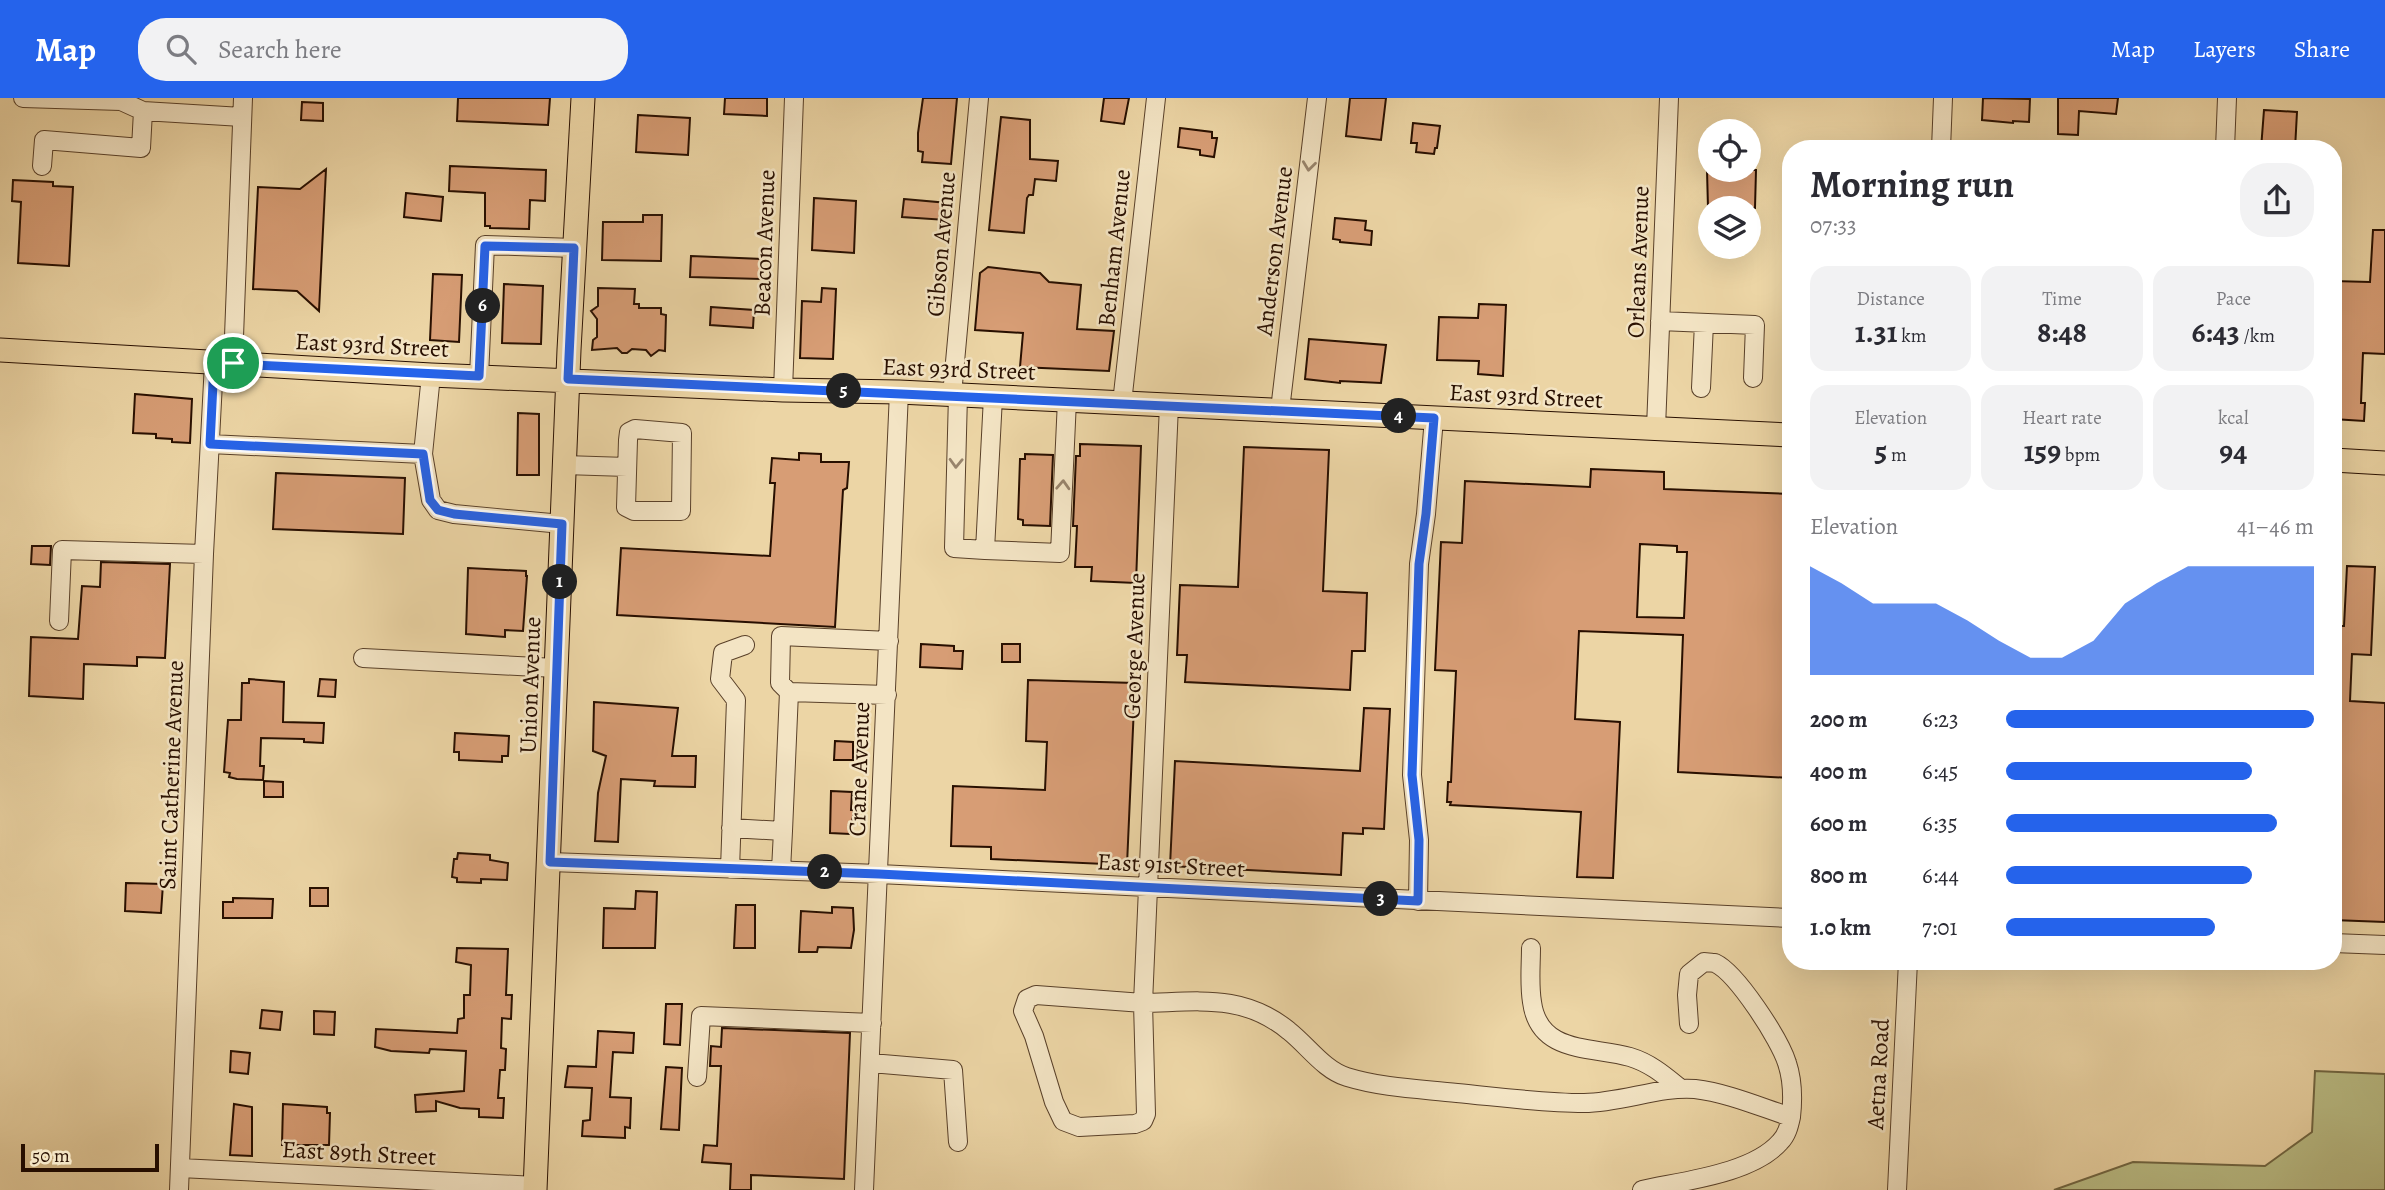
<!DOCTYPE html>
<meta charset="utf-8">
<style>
:root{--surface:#fff;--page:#f2f2f3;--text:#2b2b33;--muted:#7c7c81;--accent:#2563eb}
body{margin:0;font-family:Alegreya,serif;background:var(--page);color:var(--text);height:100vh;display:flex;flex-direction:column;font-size:26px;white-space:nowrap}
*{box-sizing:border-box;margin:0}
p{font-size:23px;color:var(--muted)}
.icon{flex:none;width:38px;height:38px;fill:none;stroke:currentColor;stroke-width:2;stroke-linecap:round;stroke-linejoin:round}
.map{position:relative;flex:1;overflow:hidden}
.panel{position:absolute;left:1782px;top:42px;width:560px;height:830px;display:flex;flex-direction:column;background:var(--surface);border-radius:28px;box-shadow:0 7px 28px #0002}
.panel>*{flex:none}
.tools{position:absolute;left:1698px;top:21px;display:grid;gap:14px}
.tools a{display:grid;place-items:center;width:63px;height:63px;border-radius:50%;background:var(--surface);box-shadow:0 7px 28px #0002;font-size:35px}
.scale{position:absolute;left:21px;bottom:18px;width:138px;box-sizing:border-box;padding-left:7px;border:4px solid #280f00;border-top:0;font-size:19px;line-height:24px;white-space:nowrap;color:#280f00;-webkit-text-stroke:5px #f3e4c4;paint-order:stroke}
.pin{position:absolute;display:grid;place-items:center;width:60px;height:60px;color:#fff;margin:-30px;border:4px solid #fff;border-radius:50%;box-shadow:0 2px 7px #0007}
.km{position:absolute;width:35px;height:35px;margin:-18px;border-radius:50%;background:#222;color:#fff;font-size:19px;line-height:35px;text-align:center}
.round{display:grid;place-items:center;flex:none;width:74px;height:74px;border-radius:28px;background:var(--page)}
.overview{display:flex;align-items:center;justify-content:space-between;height:119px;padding:0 28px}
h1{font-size:38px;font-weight:700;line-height:52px}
.figures{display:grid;grid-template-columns:repeat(3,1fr);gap:10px;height:119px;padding:7px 28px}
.figures div{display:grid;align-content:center;border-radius:18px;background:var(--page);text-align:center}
.figures b{font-size:30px;font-weight:700}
.figures small{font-size:19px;font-weight:400}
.figures p{font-size:19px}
.chart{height:196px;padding:14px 28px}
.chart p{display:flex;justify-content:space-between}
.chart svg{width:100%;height:126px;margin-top:7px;fill:var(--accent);opacity:.7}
ul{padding:0 28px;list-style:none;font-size:23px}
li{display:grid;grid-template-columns:112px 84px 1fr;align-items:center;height:52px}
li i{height:18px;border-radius:9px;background:var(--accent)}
header{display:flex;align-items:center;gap:42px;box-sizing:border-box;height:98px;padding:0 35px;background:var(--accent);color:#fff}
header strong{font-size:33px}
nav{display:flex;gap:38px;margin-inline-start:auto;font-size:24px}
.search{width:490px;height:63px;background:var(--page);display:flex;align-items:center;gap:18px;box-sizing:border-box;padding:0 24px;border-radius:28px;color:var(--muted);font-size:26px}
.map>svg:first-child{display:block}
</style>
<header>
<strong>Map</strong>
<div class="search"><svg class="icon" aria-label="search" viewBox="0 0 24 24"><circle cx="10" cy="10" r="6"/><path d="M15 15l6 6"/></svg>Search here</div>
<nav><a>Map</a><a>Layers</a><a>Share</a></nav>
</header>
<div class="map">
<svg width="2385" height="1092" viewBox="0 0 2385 1092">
<rect width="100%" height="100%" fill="#ecd5a5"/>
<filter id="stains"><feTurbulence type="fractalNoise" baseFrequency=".00286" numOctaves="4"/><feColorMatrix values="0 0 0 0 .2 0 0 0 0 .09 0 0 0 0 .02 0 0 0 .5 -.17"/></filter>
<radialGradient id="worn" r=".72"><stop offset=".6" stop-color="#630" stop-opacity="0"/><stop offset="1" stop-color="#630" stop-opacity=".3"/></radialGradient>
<path fill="#babd85" stroke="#716642" stroke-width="2" d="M2315,973l70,3v116h-331l79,-28 132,4 47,-34z"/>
<path fill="#d79d75" stroke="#280f00" stroke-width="2" fill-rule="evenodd" d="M458,0h92l-2,27 -91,-4z
M725,0h42v18l-43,-2z
M923,0h34l-6,66 -29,-2 1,-10 -5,-1v-18z
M1104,0h25l-5,26 -23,-3z
M1350,0h36l-5,42 -35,-4z
M1983,0l47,1 -1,23 -16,-1v2l-31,-3z
M2058,0h60l-2,16 -37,-3 -1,24 -20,-1z
M302,4l21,1v18l-22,-1z
M2264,12l33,2 -2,37h-34z
M638,17l52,3 -2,37 -52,-3z
M1001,19l29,3v39l28,2 -2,20 -21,-2 -2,16h-4l-2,3 -3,35 -35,-3z
M1413,25l27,3 -3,22h-2l-1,6 -18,-2 1,-9h-6z
M1180,30l32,4v6h5l-3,19 -14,-2v-5l-22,-3z
M450,68l96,4 -1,31 -15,-1 -1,29 -39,-1v-2h-5v-33l-36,-2z
M326,71l-7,142 -22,-20 -44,-2 5,-102 42,2z
M1707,72h49l-1,38h-47z
M13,82l40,2v4l20,1 -4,79 -51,-3 3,-61 -9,-1z
M406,95l37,4 -2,24 -37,-4z
M814,100l42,3 -2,52 -42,-3z
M904,101l44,4 -2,17 -44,-3z
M643,117h19l-1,46 -59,-1 1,-38h40z
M1335,120l31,3 -1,9 7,1 -1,14 -31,-3v-2l-7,-1z
M2373,132h12v124l-22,-1 -2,50h4l-1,18 -31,-2v-138l37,1z
M691,158l71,3 -1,20 -71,-2z
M988,169l52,6 9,9 32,3 -4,44 37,2 -5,40 -89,-4 3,-34 -48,-3 5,-57z
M433,176l29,1 -3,67 -29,-2z
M504,186l39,2 -2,58 -39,-1z
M598,190l37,1 -1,15h5v4h22v6l5,1 -1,36 -6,-1 -8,6 -5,-6 -14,-1 -5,4h-5l-5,-5 -25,2 1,-10 4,-3v-18l-6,-8 7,-5z
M822,190l14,1 -3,70 -33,-1 2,-57 19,1z
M1479,206l27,1 -3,71 -25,-2 1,-13 -42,-1 2,-43 39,1z
M711,209l43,3 -1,18 -43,-3z
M1309,241l77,6 -5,38 -41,-2v2l-35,-4z
M135,296l57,5 -2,44 -18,-1v-3l-16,-1v-4l-23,-1z
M518,315l21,1v61h-22z
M1080,346l61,2 -5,137 -45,-2 1,-14h-17l2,-41h-4l3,-70h4z
M1244,349l85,3 -6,141 44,2 -2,58h-13l-2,39 -165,-8 2,-27h-10l3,-70 58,2z
M799,355l22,1v8h28l-2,26 -4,2 -8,137 -218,-12 4,-67 149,8 5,-73h-5l2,-25 27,2z
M1025,356l28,1 -3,71 -27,-1v-5l-5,-1 2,-60h5z
M1591,371l73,3v17l126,5v284l-112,-6 5,-137 -104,-4 -4,88 45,3 -7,156 -36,-1 4,-65 -131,-7 1,-3h-4l1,-20h3l5,-111 -21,-1 6,-128 21,1 3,-62 125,6zM1640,446l37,2v6h10l-3,66 -47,-1z
M276,375l129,5 -2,56 -130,-5z
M32,448h19l-1,19 -19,-1z
M101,464l69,2 -5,94 -28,-1v9l-53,-2 -1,35 -54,-3 2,-59 47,2 4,-53 18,1z
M2347,468l28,1 -4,88 -19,-1 -2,47 35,2v219l-52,-2v-294h11z
M468,470l58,3v5h1l-4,55 -18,-1v7l-39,-3z
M921,546l33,2v5h9l-1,18 -42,-2z
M1002,546h18v18h-18z
M249,581l35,3 -1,40 41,1 -1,20 -19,-1v-3l-43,-1 -1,28h4l-1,14 -26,-1 -8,-2 1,-4 -6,-1 4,-52h13l1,-37h7z
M320,581l16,1 -1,17 -17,-1z
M1028,582l107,3 -8,182 -136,-6v-12l-40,-1 2,-60 92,4 2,-48 -21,-1z
M594,604l84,6 -6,48h24l-1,31 -41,-1 1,-5 -34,-2 -3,63 -23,-1 3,-48 8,-37 -13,-5z
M1364,610l26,1 -6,120 -21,-1v6l-20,-1 -2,42 -171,-9 5,-105 185,10z
M455,635l54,3 -1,20h-6v6l-43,-2v-8h-5z
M835,643l18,1v18h-19z
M264,683l19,1v15h-19z
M831,693l21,1 -1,18h3l-4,24 -20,-1z
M458,755l32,2v5l18,3 -1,17 -26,-1v4l-24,-1v-4l-5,-1 2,-18h3z
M126,785l37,1 -2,29 -36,-2z
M310,790h18v18h-18z
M636,793l21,1 -2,56h-52l1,-40 31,1z
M233,800l40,1 -1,19h-49v-16h10z
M736,807h19v43h-21z
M832,809l21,1 1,22 -3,18 -33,-1 -1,5h-18l2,-41 31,2z
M457,850l51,1 -2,46h6l-1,24 -9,-1 -1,30 5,1 -1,21h-5l-2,28h6l-1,20 -24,-1v-8l-19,-1 -24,-7v10l-20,1 -1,-17 49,-4 2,-40 -36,-2 -1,4 -38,-2 -16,-4 1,-18 81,4 1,-14 6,-1v-23h6l1,-30 -15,-3z
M666,906h16l-2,41 -16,-1z
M262,912l20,2 -2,18 -20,-2z
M314,913l21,1 -1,23 -20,-1z
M722,930l128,5 -6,146 -93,-4v15h-21l1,-26 -29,-2 2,-17 13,1 4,-80h-11l1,-20 10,1z
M598,933l36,2 -1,20 -20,-1 -3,45 21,1 -1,30 -5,-1v11l-43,-2 1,-15 7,-1 2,-32 -27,-1 3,-21 28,1z
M231,953l19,2 -2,21 -18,-2z
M666,969l16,1 -3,62 -18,-1z
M234,1006l18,3v49l-22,-1z
M283,1006l44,3v6h3l-1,32h-47z"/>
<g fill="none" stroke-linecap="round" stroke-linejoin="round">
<g stroke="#594029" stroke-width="20">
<path id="minor" d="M23,0l98,3 22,10 99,6
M1941,51l2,-51
M2225,51l2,-51
M42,68l2,-26 97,8 2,-37
M1660,223l95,4 -2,53
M233,265l10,-265
M479,278l6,-131 89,3
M1701,290l3,-65
M783,292l11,-292
M952,297l27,-297
M958,297l-4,153 31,2
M993,299l-8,153 75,3 7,-153
M1122,305l34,-305
M1169,307l-26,598c55,-1 100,-10 146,28 19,15 35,39 58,46 36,11 74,12 110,16 42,4 85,10 127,10 37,0 77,-17 111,-14 33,4 65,18 96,28 2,-18 2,-36 -4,-54 -7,-23 -50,-90 -72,-100 -1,0 -9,-1 -11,-1l-15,12 -2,21 2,29
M1280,312l37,-312
M1656,330l13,-330
M635,331l47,4 -1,78h-47l-8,-4 2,-67 1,-8z
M210,346l213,10 8,-79
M423,356l8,46 7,10 16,4 108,10
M564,367l63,2
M59,523l3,-71 142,4
M363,560l193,10
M789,594l98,3
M731,730l52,3 -2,39
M783,733l6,-139 -9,-9 1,-47 108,5
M550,764l329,12 911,44
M730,771l6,-169 -16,-21 3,-26 22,-8
M1418,803l1,-61 -7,-65 7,-211 7,-50 8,-96
M2333,845l52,2
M1531,850c0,17 -2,36 1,54 7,53 61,44 98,55 20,6 34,18 50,31
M1036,897l107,8 3,111 -3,7 -8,3 -56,3 -16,-6 -9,-19 -20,-66 -11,-25 4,-12z
M871,965l82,7 5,72
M697,979l4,-61 171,7
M180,1070l355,18
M179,1092l25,-636 10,-191
M864,1092l35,-798
M1642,1092c40,-9 110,-16 138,-48 7,-7 9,-16 11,-25
M1897,1092l11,-229"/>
</g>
<g stroke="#280f00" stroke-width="25">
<path id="major" d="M0,252l431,25 352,15 116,2 891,43
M2333,362l52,3
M535,1092l34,-840 14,-252"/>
</g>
<use href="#minor" stroke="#f3e4c4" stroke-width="18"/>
<use href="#major" stroke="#ecd5a5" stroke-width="23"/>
</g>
<defs><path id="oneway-chevron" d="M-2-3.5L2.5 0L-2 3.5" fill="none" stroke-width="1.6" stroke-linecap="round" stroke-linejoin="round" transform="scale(1.75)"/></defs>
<g stroke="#98846c">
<use href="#oneway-chevron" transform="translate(1309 68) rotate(97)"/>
<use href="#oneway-chevron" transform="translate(956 365) rotate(92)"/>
<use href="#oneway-chevron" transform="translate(1063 387) rotate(-87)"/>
</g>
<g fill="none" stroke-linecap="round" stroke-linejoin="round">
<g stroke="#fff" stroke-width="14">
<path id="route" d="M485,148l89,2 -6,131 866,39 -8,96 -7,50 -7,211 7,65 -1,61 -539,-27 -329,-12 12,-338 -108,-10 -16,-4 -8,-10 -7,-46 -213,-10 4,-81 265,13z"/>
</g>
<use href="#route" stroke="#2563eb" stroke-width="9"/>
</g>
<g text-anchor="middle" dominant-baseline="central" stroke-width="5" stroke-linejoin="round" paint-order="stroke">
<g font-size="24" fill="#280f00" stroke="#f3e4c4">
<text transform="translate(764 145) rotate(-88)">Beacon Avenue</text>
<text transform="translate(941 146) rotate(-85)">Gibson Avenue</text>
<text transform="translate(1114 150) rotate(-84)">Benham Avenue</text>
<text transform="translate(1274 153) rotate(-83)">Anderson Avenue</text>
<text transform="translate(1638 164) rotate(-88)">Orleans Avenue</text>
<text transform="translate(372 247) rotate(3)">East 93rd Street</text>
<text transform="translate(959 271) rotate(2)">East 93rd Street</text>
<text transform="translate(1526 298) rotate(3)">East 93rd Street</text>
<text transform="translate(1134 548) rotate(-88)">George Avenue</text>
<text transform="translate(530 587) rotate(-88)">Union Avenue</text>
<text transform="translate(859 671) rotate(-88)">Crane Avenue</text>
<text transform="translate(171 677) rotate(-88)">Saint Catherine Avenue</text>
<text transform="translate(1171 767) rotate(3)">East 91st Street</text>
<text transform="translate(1878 976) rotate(-87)">Aetna Road</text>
<text transform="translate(359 1055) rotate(3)">East 89th Street</text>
</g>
</g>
<rect width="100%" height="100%" filter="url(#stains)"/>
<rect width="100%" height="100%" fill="url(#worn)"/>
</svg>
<div class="tools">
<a><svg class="icon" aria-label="locate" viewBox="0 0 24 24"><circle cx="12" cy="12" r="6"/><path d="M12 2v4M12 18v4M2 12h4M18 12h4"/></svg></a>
<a><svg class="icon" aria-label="layers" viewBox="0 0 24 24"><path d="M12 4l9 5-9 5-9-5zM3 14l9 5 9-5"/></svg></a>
</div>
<div class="scale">50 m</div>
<div class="pin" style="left:233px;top:265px;background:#1e9e55"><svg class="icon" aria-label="arrive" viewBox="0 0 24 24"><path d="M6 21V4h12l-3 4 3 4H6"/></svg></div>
<b class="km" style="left:560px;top:484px">1</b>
<b class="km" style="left:825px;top:774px">2</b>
<b class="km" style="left:1381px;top:801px">3</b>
<b class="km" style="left:1399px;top:318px">4</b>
<b class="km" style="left:844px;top:293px">5</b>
<b class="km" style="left:483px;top:208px">6</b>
<section class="panel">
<div class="overview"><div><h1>Morning run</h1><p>07:33</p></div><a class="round"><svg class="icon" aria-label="share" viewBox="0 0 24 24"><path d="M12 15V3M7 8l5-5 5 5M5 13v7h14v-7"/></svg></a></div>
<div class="figures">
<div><p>Distance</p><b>1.31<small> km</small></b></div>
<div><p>Time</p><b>8:48</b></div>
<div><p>Pace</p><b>6:43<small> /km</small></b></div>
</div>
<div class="figures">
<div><p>Elevation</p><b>5<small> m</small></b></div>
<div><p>Heart rate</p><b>159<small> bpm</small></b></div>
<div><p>kcal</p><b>94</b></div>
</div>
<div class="chart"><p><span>Elevation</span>41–46 m</p>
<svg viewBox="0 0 160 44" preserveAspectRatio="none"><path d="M0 44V6L10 12L20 19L30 19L40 19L50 25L60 32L70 38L80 38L90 32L100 19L110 12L120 6L130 6L140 6L150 6L160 6V44z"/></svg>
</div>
<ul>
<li><b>200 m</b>6:23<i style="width:100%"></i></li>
<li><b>400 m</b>6:45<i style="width:80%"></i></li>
<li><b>600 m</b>6:35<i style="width:88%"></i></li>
<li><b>800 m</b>6:44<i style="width:80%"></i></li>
<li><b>1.0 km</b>7:01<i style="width:68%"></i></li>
</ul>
</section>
</div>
